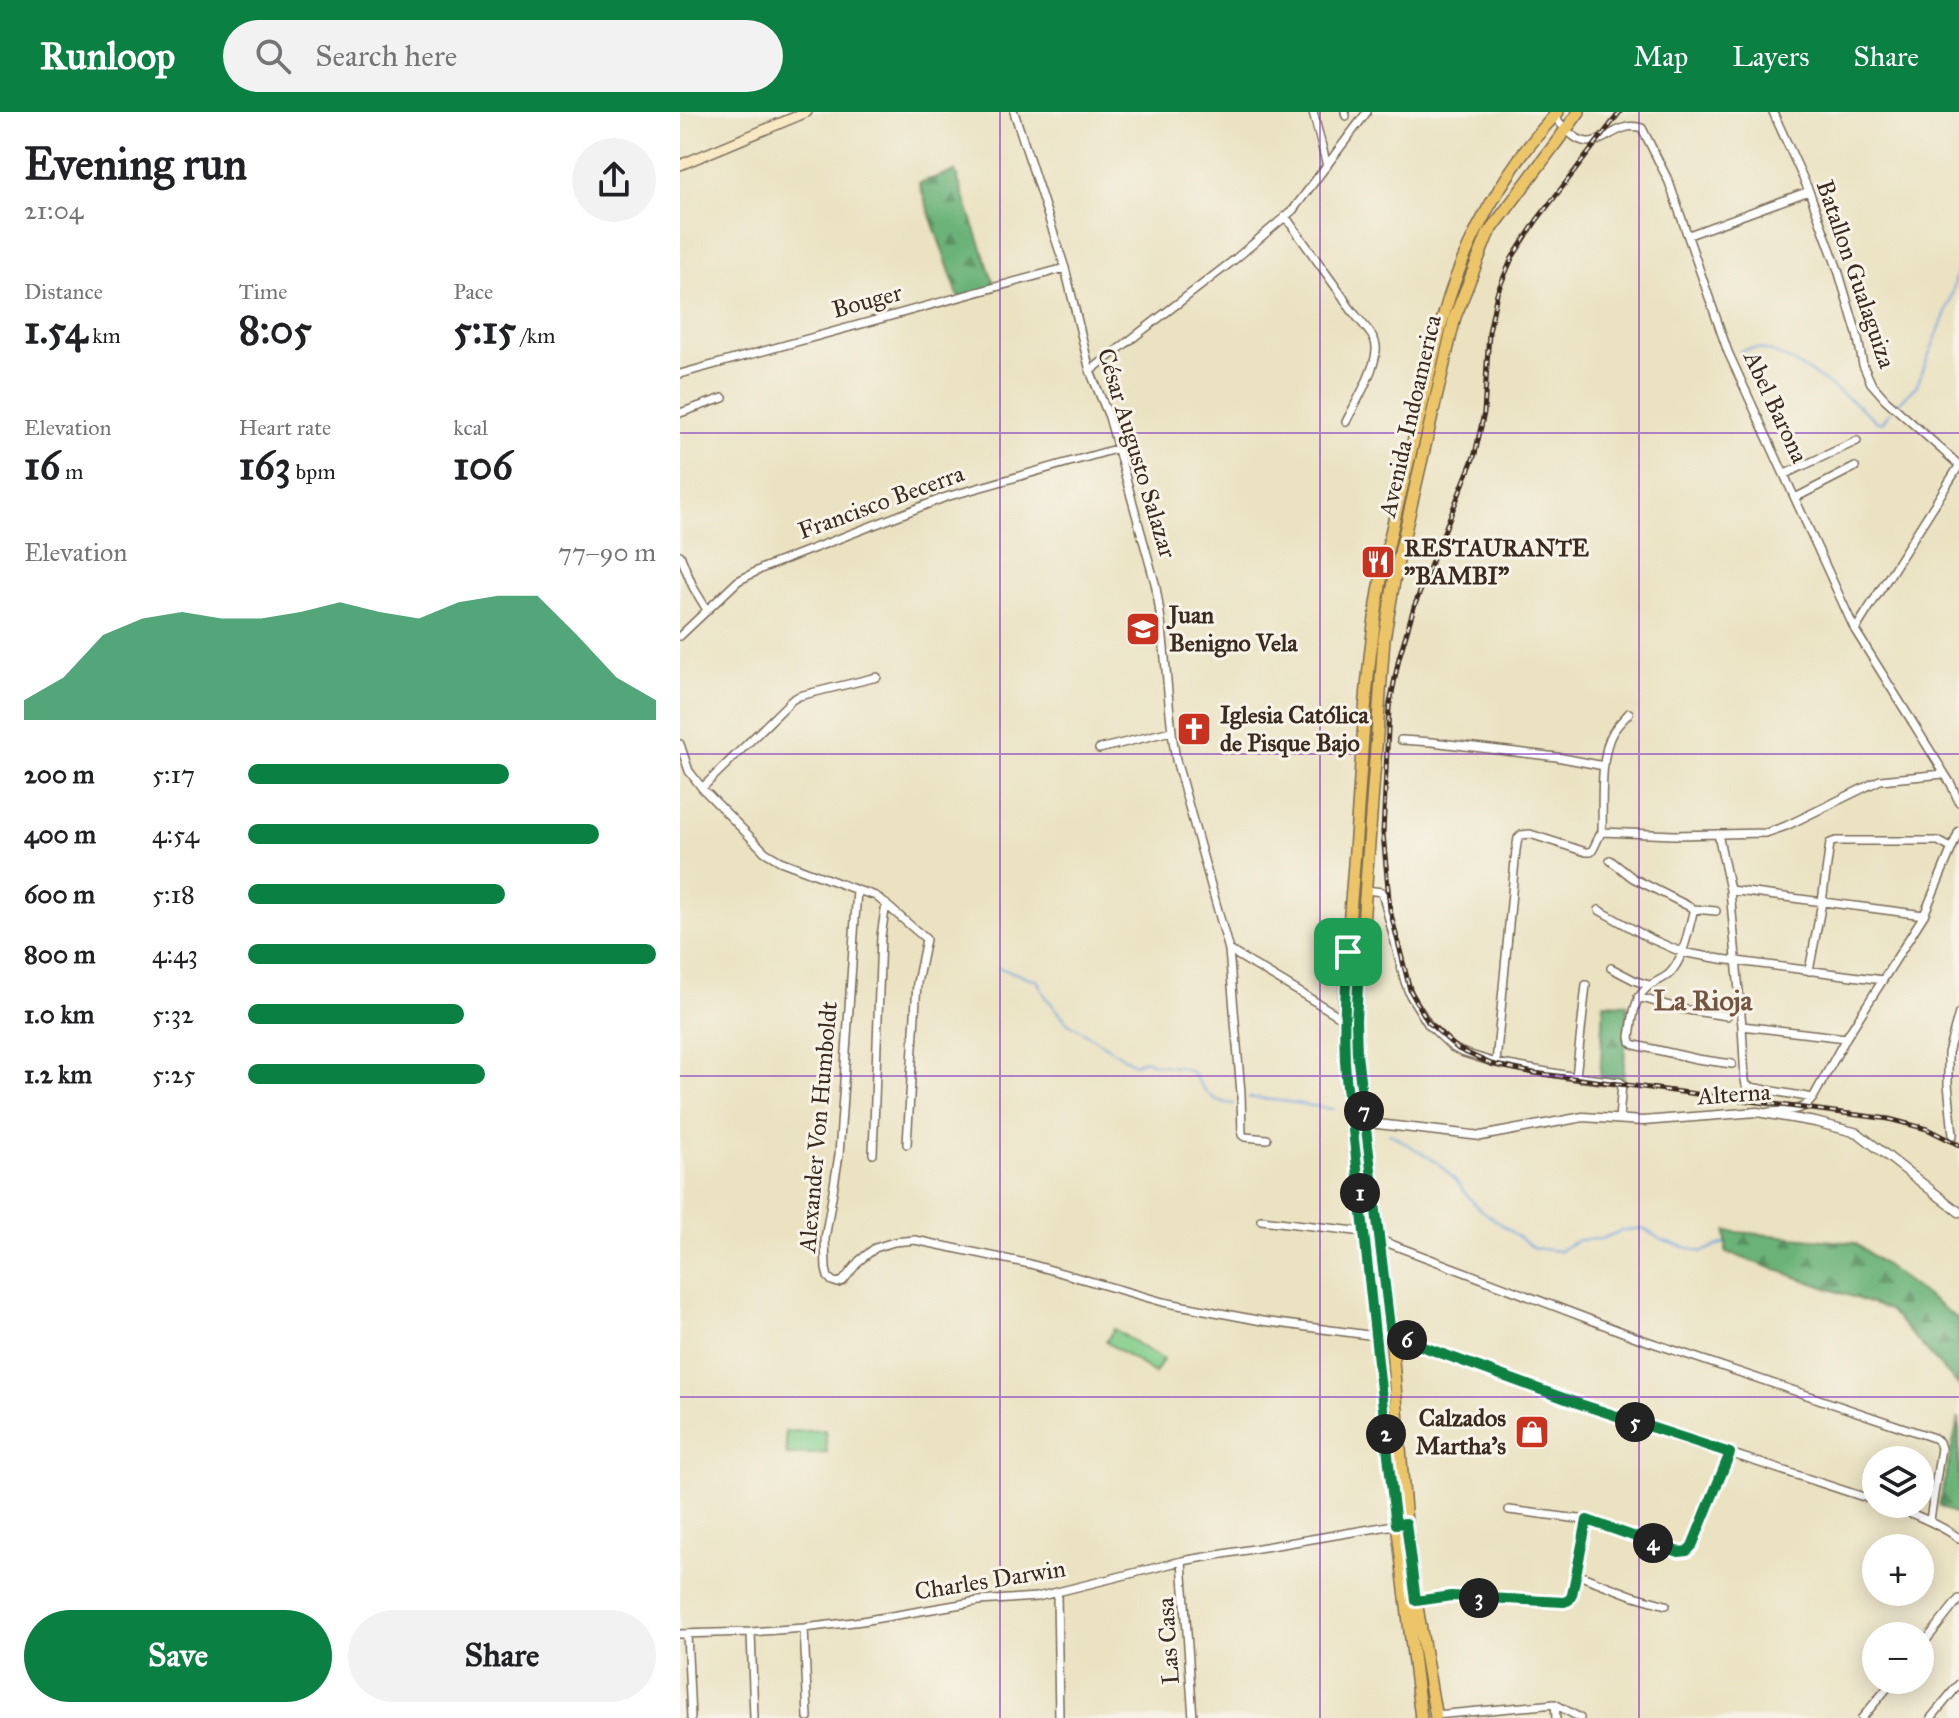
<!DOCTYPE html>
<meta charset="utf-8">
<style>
:root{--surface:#fff;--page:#f2f2f2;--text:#202124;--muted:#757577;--accent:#0b8043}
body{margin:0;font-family:"IM FELL Great Primer",serif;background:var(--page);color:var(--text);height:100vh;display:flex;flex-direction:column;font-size:30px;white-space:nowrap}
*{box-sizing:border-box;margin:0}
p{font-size:26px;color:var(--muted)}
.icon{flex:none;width:44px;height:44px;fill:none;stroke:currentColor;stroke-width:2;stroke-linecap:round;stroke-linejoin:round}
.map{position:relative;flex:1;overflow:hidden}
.drawer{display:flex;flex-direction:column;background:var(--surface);width:680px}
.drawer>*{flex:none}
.fabs{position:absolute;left:1182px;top:1334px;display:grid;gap:16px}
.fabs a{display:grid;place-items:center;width:72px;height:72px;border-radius:50%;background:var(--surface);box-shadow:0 4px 20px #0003;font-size:40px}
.pin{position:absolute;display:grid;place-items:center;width:68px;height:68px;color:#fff;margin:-34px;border-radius:16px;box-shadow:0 4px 12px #0006}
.km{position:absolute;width:40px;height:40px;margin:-20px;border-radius:50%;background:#222;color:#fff;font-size:22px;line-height:40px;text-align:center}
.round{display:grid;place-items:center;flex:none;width:84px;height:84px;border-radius:42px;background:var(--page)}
.headline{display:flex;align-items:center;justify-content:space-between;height:136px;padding:0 24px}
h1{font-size:44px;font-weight:800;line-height:60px}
.figures{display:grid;grid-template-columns:repeat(3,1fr);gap:12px;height:136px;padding:8px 24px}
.figures div{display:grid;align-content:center}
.figures b{font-size:40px;font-weight:800}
.figures small{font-size:22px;font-weight:400}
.figures p{font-size:22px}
.chart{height:224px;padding:16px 24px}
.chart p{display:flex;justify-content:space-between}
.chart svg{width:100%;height:144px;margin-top:8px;fill:var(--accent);opacity:.7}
.cta{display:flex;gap:16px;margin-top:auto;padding:16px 24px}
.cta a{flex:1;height:92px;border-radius:48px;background:var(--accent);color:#fff;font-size:32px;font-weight:800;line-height:92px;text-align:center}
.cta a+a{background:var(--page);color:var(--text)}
ul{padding:0 24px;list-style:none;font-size:26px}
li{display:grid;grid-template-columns:128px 96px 1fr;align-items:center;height:60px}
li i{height:20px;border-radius:10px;background:var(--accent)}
header{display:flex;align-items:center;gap:48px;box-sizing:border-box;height:112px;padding:0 40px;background:var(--accent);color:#fff}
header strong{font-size:38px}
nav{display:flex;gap:44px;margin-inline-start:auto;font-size:28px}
.search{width:560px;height:72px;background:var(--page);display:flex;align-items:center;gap:20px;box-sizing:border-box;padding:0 28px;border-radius:44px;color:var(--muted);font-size:30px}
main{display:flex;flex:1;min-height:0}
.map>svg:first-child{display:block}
</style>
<header>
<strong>Runloop</strong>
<div class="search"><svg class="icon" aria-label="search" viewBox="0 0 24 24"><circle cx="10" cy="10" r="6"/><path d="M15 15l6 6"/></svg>Search here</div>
<nav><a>Map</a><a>Layers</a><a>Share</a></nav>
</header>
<main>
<section class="drawer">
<div class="headline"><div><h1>Evening run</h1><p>21:04</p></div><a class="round"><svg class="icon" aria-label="share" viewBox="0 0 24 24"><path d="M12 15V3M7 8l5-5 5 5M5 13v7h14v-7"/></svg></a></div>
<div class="figures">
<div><p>Distance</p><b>1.54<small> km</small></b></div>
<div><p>Time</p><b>8:05</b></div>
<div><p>Pace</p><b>5:15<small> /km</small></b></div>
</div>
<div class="figures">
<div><p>Elevation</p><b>16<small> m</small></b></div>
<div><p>Heart rate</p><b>163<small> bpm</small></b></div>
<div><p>kcal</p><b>106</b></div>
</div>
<div class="chart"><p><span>Elevation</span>77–90 m</p>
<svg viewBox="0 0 160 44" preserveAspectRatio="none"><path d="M0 44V38L10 31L20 18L30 13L40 11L50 13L60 13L70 11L80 8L90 11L100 13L110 8L120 6L130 6L140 18L150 31L160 38V44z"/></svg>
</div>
<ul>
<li><b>200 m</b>5:17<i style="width:64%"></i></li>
<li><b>400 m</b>4:54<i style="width:86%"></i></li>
<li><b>600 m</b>5:18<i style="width:63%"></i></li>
<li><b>800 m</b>4:43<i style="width:100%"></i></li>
<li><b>1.0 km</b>5:32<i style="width:53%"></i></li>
<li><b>1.2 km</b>5:25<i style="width:58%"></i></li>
</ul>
<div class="cta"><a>Save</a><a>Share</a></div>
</section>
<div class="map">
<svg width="1279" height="1606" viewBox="0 0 1279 1606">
<defs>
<pattern id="forest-firs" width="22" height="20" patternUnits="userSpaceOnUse" patternTransform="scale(2)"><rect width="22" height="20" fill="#6bb278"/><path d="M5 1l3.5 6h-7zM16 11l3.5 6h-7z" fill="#599162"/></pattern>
</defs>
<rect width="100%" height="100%" fill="#f7f3e8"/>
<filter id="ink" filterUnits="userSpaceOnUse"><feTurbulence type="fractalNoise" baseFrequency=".0125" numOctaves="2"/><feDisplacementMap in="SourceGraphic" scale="16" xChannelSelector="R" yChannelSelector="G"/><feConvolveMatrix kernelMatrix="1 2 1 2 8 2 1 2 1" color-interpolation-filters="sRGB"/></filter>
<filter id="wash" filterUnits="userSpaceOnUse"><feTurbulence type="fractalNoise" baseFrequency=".006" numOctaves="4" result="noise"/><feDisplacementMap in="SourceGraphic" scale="32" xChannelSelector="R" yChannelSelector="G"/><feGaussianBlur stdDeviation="1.8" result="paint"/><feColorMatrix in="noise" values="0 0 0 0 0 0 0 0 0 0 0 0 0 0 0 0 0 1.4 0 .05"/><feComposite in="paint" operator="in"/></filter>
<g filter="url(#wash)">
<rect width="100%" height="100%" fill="#eae2c1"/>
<path fill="url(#forest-firs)" stroke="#536e4b" stroke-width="2" d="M275,59l41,118 -36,12 -41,-118z
M924,891l24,1 -5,77 -23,-2z
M1046,1119l129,12 104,77v66l-70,-76 -163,-58z
M1279,1305v100l-20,-12z"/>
<path fill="#84cf8d" stroke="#607c56" stroke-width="2" d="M434,1217l49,31 -8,13 -49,-31z
M145,1318l2,23 -40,2 -2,-23z"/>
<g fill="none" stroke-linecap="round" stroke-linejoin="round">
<path stroke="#73a5de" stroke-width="2" d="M1060,239c9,-3 16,-3 25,-1 28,7 91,52 112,72h5l9,-11
M1216,294l21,-21 33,-83 9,-36
M319,856l38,12 9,17 21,25 67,42 10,-4c14,8 30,3 45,11 5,2 5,4 8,9 11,16 17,22 37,24
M569,986c29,0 56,8 84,11
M709,1021l49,30 18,18 21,26 57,41 25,3 19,-11 23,-1 20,-8 22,-3 18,12 41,12 22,-9"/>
</g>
</g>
<g filter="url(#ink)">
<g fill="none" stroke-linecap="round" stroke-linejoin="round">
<g stroke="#786a57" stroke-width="10">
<path id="minor" d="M334,0l51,156 25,103 19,46 46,166c12,59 11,119 21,177l53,190 12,143 1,42 3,2 22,2
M633,0l14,54
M665,0l1,4
M1093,0l36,79 29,79 19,64 6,31 8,18 14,16 74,66
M873,2c43,60 54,3 89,14l27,54 59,170 127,278 96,154 8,18
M605,104l58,81c7,14 18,23 27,36 4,5 7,11 6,18 -1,19 -21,53 -30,71
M1009,123l120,-44
M410,259l144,-111 59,-50 74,-98
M0,262l385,-106
M0,301l43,-15
M1105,362l72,-33
M1115,386l60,-31
M0,443l13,32 14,23
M1175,518l104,-164
M0,524l58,-55 25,-13 183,-71 173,-49
M721,628l31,2 125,15 47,9
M0,632l9,27 13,17 63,64 15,9 77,29
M419,637l72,-18
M22,676l90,-88 7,-4 78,-19
M922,720c1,-27 -3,-77 11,-100 4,-7 11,-13 16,-19
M1038,722l12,56 12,136 3,54 1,5 4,2 63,11
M930,748l23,18 61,31 22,2
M686,778l16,2 23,90 5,13 18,29 24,23 9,5 35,11 80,14 44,5 2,2 -3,35
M1050,778l194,25
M1014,797c-6,20 -9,48 -24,64 -6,6 -14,8 -21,13 -16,12 -16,32 -19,51l1,5 4,3 62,14 35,5
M919,798l50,28 32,14 40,7 162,21
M549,838l115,69 12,1
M931,856l25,13 13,4
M1129,859l13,-69 8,-59 6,-2h102l13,7
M958,885l43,12 46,7
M1062,914l104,12
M816,951l20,-213 2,-12 3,-3 9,-1 56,18h5c5,-6 6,-14 11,-20l72,3 92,-2 20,-7 94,-46 64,-6
M896,965l10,-92
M1089,1000c17,-2 33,1 44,-14l33,-60 78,-123 35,-84
M1273,1023l-5,-51v-31l11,-40
M227,1032l10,-161 9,-44 -50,-43 -19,-6 -18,265 -14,84 1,30 2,8 4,4 6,2 5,-2 16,-20 16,-13 19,-6 21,-2 115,24 133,38 99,19 114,15
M193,1042l8,-218 5,-32
M581,1108l103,12
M700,1128l261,99 293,99 5,4 2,6 -11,72
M711,1223l186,68 299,98
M1205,1392c27,9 50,18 74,34
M829,1398l78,10
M502,1449l11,157
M896,1462l55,21 35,10
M377,1481l2,125
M736,1489l35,-5 113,6 5,-2 3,-5 15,-75 92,32 8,-1 5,-5 38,-93
M124,1516l4,90
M71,1520l3,86
M0,1522l71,-2 53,-4 58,-7 117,-20 58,-4 145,-36 218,-37
M7,1522l4,84
M1240,1536l39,-49
M875,1592l1,14
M756,1603l119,-11 25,14
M1182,1606l32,-38
M1251,1606l28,-34"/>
</g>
<g stroke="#786a57" stroke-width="11">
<path id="tertiary" d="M672,1009l129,15 102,-19 60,4 114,-9 58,10 43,11 101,79"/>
</g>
<g stroke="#786a57" stroke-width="12">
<path id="secondary" d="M0,53l127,-53"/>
</g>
<g stroke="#786a57" stroke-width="14">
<path id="primary" d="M741,1606c-26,-199 -47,-398 -69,-597 -17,-88 -3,-182 3,-271 7,-90 10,-181 26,-270 10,-54 25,-106 37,-159 12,-48 21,-99 39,-146 22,-58 58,-118 101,-163
M756,1606l-20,-117 -10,-78 -15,-188 -34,-281 -1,-34 28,-381 12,-69 59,-253 33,-83 91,-122"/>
</g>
<use href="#minor" stroke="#fff" stroke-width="7"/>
<use href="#tertiary" stroke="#fff" stroke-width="8"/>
<use href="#secondary" stroke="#f8e8c3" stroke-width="9"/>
<use href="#primary" stroke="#edc569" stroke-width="11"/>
<g stroke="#3b2a1e" stroke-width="5">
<path id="rail" d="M940,0l-83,108 -25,38 -15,35 -8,39 -5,81 -9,41 -61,153 -15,51 -10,50 -6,125 7,77 20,80 18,32 30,27 33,15 43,9 355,46 38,10 32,16"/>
</g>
<use href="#rail" stroke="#f7f3e8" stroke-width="2" stroke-dasharray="6" stroke-linecap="butt"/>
</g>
</g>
<g fill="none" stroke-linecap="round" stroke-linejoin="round" filter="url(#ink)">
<g stroke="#fff" stroke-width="16">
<path id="route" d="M668,840l12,2 -4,66 1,34 34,281 186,68 153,50 -38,93 -5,5 -8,1 -92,-32 -15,75 -3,5 -5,2 -113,-6 -35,5 -10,-78 -10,1 -3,-23 -41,-380c-11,-55 -8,-112 -4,-169z"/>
</g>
<use href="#route" stroke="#0b8043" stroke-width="10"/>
</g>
<path fill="none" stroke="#7b2cbf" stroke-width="2" stroke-opacity="0.55" d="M320,0v1606M640,0v1606M959,0v1606M0,321h1279M0,642h1279M0,964h1279M0,1285h1279"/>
<defs>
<g id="restaurant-square" transform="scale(1.8)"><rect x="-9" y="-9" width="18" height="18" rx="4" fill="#c8321e" stroke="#f7f3e8"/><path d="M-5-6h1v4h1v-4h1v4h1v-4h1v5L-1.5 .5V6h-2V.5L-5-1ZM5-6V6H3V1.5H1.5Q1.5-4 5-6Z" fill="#fff"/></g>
<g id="school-square" transform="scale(1.8)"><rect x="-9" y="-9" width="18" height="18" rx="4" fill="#c8321e" stroke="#f7f3e8"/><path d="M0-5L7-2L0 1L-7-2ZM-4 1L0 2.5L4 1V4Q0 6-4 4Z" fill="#fff"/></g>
<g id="church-square" transform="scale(1.8)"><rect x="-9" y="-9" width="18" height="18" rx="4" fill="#c8321e" stroke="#f7f3e8"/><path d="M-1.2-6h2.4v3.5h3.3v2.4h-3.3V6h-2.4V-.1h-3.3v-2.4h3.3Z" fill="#fff"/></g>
<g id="shop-square" transform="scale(1.8)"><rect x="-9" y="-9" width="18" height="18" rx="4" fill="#c8321e" stroke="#f7f3e8"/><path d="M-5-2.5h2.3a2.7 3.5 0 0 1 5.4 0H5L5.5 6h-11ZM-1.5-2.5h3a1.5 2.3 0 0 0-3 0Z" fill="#fff"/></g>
</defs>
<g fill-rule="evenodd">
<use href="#restaurant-square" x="698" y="450"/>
<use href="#school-square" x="463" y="517"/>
<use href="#church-square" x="514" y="617"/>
<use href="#shop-square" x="852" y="1320"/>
</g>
<g text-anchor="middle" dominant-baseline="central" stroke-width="6" stroke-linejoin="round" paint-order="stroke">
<g font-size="24" fill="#3b2a1e" stroke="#f7f3e8">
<text transform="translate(1176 162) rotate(71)">Batallon Gualaguiza</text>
<text transform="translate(187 189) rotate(-15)">Bouger</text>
<text transform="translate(1096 295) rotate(65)">Abel Barona</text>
<text transform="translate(730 304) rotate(-77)">Avenida Indoamerica</text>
<text transform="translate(457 341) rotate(73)">César Augusto Salazar</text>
<text transform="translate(201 390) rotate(-20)">Francisco Becerra</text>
<text transform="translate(1054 982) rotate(-4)">Alterna</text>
<text transform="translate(138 1015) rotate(-85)">Alexander Von Humboldt</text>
<text transform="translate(310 1468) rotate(-9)">Charles Darwin</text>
<text transform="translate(488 1529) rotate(-94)">Las Casa</text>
</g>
<g font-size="24" font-weight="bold" fill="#3b2a1e" stroke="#f7f3e8" text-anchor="start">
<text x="724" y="436">RESTAURANTE<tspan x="724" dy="28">"BAMBI"</tspan></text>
<text x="489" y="503">Juan<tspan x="489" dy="28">Benigno Vela</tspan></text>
<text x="540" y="603">Iglesia Católica<tspan x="540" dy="28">de Pisque Bajo</tspan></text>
<text x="826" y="1306" text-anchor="end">Calzados<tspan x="826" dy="28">Martha’s</tspan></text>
</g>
<g font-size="28" font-weight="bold" fill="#735542" stroke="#f7f3e8">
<text x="1023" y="888">La Rioja</text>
</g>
</g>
</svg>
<div class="fabs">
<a><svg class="icon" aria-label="layers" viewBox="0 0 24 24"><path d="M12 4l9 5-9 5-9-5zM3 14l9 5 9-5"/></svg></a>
<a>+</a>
<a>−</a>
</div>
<div class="pin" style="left:668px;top:840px;background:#1e9e55"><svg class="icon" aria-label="arrive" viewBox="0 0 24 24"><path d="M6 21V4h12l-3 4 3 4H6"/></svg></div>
<b class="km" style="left:680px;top:1081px">1</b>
<b class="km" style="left:706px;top:1322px">2</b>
<b class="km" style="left:799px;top:1486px">3</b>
<b class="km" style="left:973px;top:1431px">4</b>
<b class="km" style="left:955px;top:1310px">5</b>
<b class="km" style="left:727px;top:1228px">6</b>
<b class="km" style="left:684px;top:999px">7</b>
</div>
</main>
